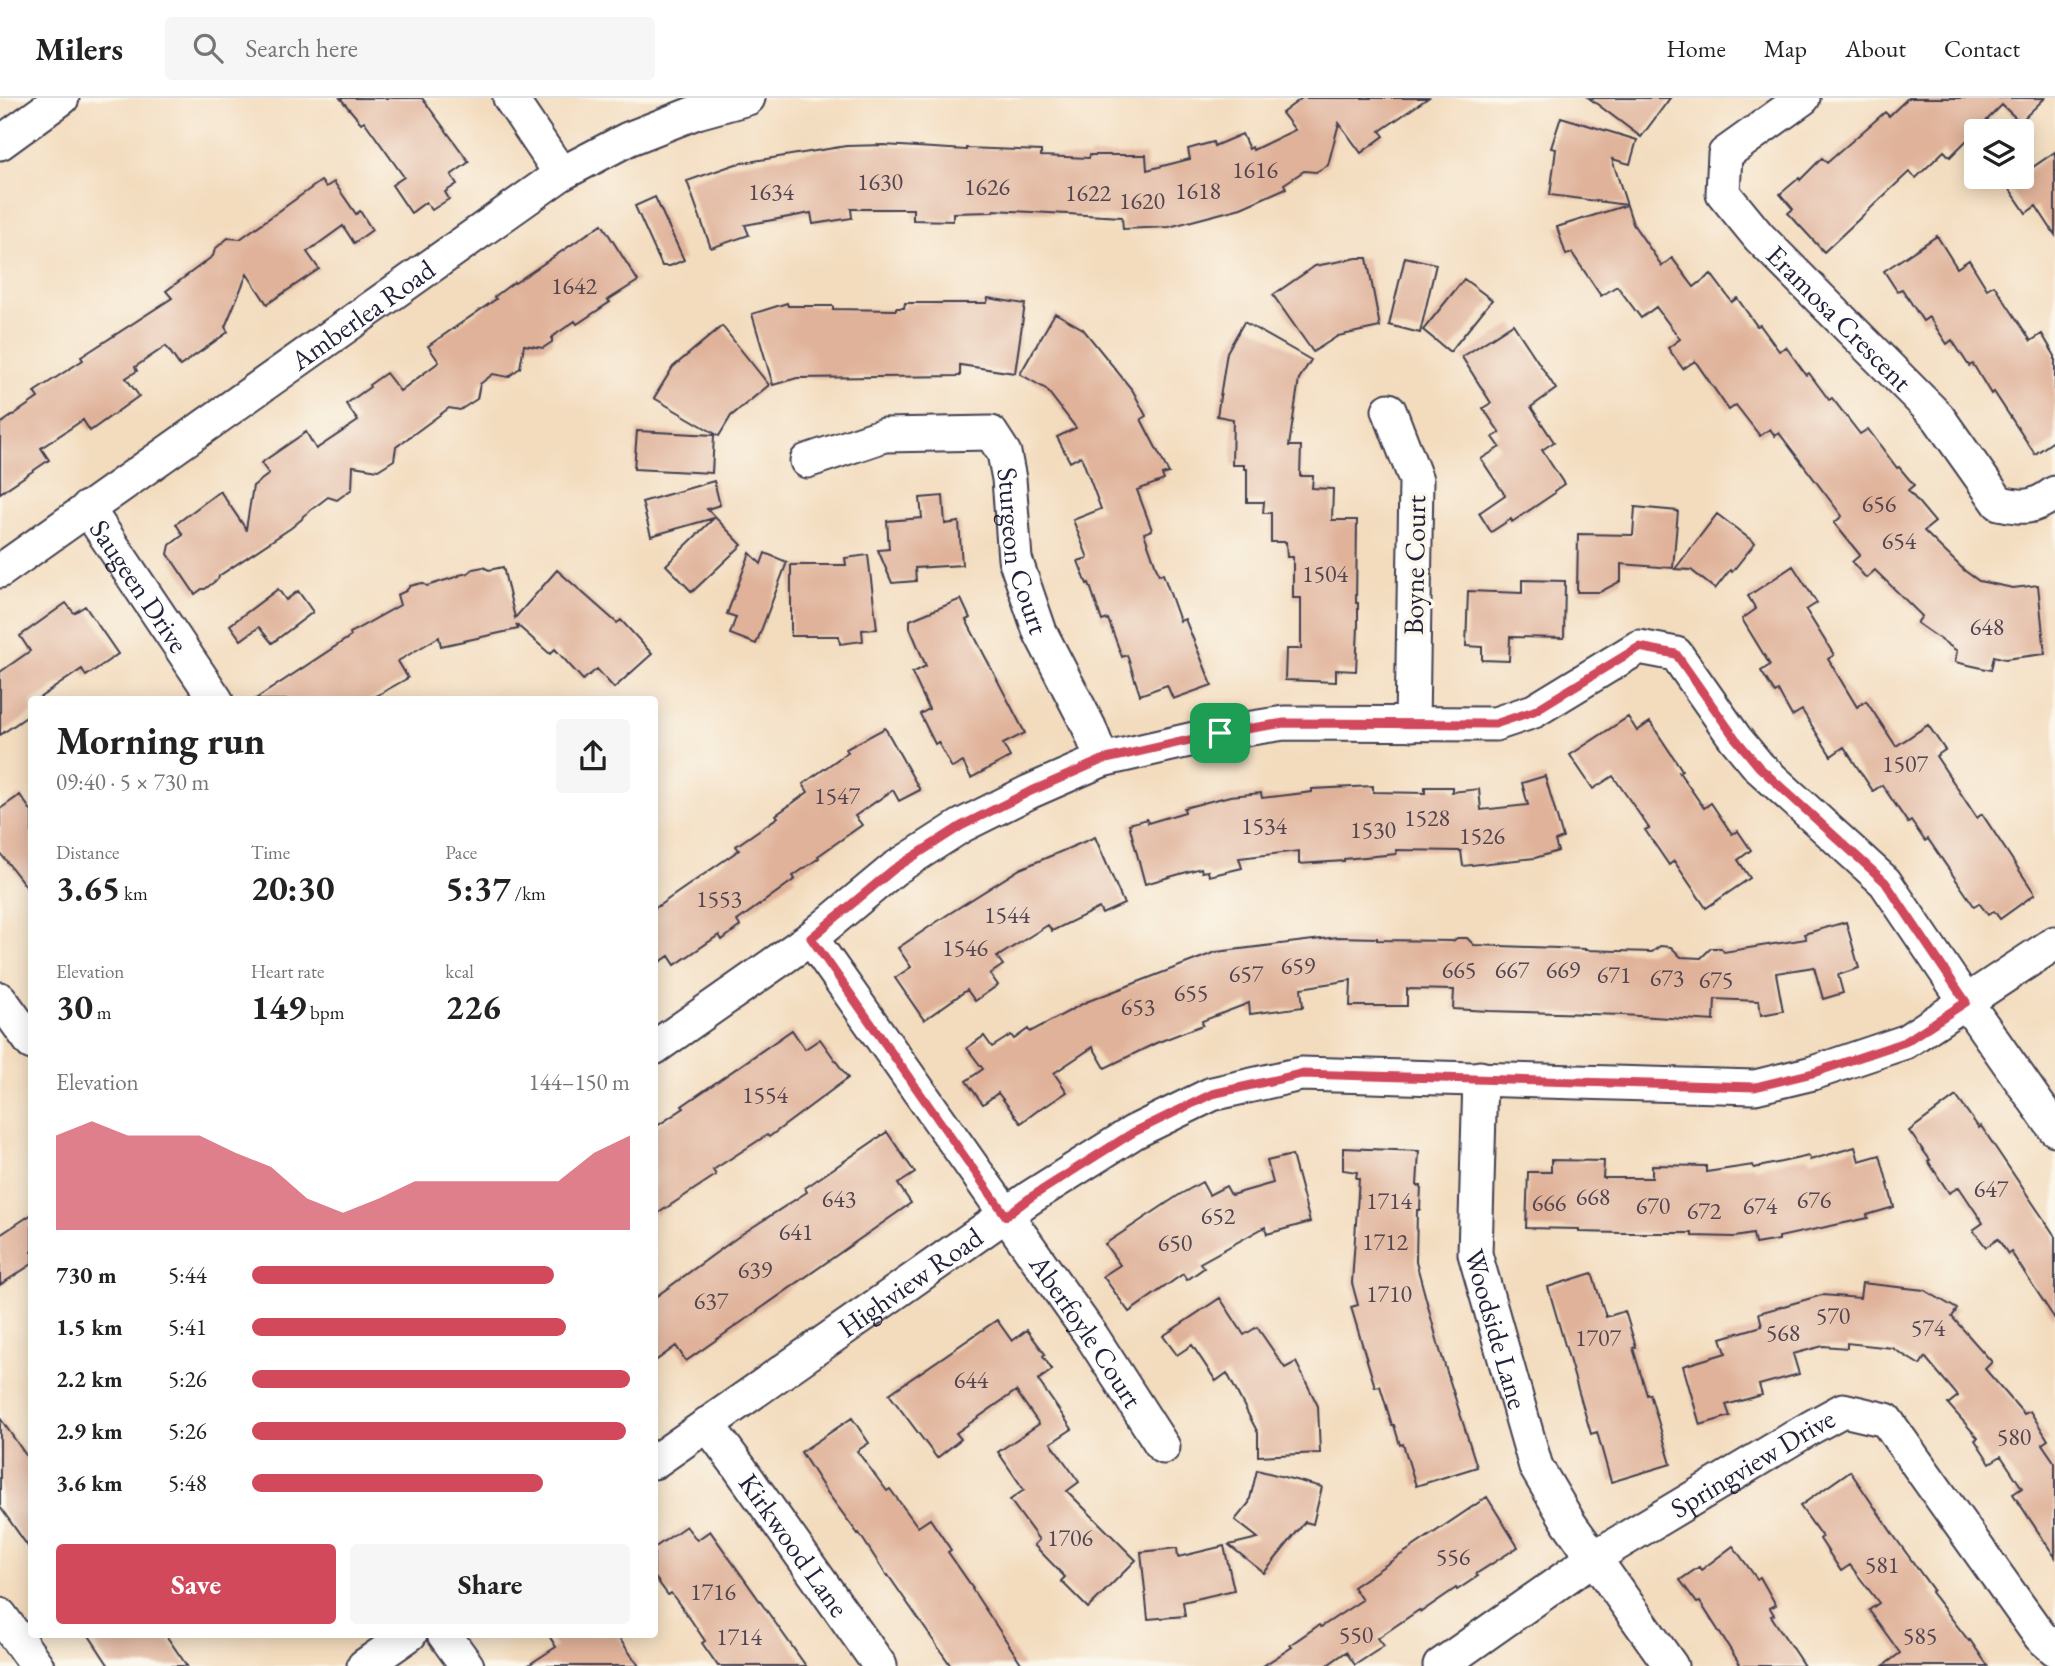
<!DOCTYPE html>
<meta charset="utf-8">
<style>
:root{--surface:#fff;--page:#f6f6f6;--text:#222;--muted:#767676;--line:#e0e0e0;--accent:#d1495b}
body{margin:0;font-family:"EB Garamond",serif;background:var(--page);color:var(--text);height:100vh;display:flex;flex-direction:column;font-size:26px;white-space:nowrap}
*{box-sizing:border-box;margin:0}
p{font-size:23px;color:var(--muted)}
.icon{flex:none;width:38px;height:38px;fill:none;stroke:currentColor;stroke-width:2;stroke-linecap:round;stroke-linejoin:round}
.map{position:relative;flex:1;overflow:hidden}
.side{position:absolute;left:28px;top:598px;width:630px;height:942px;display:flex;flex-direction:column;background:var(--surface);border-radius:7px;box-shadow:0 4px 18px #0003}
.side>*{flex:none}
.tools{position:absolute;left:1964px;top:21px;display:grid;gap:14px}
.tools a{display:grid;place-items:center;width:70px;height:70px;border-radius:7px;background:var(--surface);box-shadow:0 4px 18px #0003;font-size:35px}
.pin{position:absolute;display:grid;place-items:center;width:60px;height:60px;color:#fff;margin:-30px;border-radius:14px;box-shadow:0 4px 10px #0006}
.round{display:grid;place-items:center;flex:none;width:74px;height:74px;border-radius:7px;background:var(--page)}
.headline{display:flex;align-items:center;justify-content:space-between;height:119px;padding:0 28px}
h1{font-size:38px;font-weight:700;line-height:52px}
.metrics{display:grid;grid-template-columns:repeat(3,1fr);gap:10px;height:119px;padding:7px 28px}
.metrics div{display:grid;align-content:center}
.metrics b{font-size:35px;font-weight:700}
.metrics small{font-size:19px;font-weight:400}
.metrics p{font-size:19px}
.chart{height:196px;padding:14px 28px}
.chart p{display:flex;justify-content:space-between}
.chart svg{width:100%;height:126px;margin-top:7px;fill:var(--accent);opacity:.7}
.button{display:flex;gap:14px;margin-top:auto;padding:14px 28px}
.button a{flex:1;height:80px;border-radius:7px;background:var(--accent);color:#fff;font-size:28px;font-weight:700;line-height:80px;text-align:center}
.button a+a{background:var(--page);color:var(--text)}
ul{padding:0 28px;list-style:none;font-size:23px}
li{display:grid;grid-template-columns:112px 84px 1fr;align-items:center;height:52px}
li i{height:18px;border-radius:9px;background:var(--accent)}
header{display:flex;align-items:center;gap:42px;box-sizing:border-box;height:98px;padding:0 35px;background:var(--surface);border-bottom:2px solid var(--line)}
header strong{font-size:33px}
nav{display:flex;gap:38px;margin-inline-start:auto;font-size:24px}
.search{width:490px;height:63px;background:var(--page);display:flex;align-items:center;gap:18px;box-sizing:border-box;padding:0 24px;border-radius:7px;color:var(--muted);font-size:26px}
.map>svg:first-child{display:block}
</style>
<header>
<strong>Milers</strong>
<div class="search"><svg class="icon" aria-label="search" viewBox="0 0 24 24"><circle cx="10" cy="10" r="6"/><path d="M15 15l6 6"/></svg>Search here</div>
<nav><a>Home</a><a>Map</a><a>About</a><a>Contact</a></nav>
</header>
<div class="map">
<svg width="2055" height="1568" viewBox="0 0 2055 1568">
<rect width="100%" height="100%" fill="#fbf7ec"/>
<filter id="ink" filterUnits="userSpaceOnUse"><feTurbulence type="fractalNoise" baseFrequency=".0143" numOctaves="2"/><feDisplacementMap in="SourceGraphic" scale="14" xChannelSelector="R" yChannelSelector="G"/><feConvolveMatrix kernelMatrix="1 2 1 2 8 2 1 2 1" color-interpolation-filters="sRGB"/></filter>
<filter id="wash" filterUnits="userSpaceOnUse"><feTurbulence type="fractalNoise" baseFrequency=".00686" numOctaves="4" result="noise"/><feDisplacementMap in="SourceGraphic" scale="28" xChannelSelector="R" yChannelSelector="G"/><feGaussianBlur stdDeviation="1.57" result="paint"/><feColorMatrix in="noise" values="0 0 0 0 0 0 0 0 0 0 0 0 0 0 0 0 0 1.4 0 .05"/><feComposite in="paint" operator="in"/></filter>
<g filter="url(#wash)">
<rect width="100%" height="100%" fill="#f3dcbe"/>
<g id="blocks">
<path fill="#e0b29a" d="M340,0h82l47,64 -18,13 6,9 -12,8 4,7 -17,11 -6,-8 -15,11 -19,-28 12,-8 -40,-56 -3,2z
M1302,0h126l-48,33 4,5 -23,17 -22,-30 -11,42 -12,7 -12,-1 -20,13 2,4 -45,20 -72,19 -46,2 -1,-12 -128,-7 -2,2 -39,1v8l-40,-1v-11h-62l1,9 -39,6 -2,-11 -66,12 4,10 -38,13 -24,-67 49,-17 110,-18 38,-1 82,5v-2l52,2 23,1v5l48,2 1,-3h56l1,15 43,-11 -2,-10 25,-7 1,4 28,-12 7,15 3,-2 1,3 42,-20 -13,-17z
M1589,0h81l-29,39z
M1908,0h137l-25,24 -18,-17 -52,52 -6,-6 -28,27 -7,-6 -85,80 -36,-39 5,-4 -13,-15 19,-16 1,2 22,-22 5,5 58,-51 4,4z
M1561,19l76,23 -7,24 -18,-5 21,65 29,42 10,-8 22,29 17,-13 21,28 5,-4 20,28 3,-1 19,26 7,-4 20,28 3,-2 20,27 3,-2 28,36 8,-5 29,39 2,-1 15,18 -6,5 27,32 -11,9 41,40 14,10 34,7 25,-3 7,69 -40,5 -11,-3 -3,14 -36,-8 2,-11 -40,-28 5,-7 -47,-46 -9,8 -14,-16 8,-7 -26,-32 8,-7 -63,-83 -4,3 -5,-7 -10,7 -24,-31 -7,5 -34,-49 -12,8 -15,-21 12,-9 -24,-32 -15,11 -24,-32 -16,10 -29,-43 -6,2 -9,-28 70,-22 -77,-10 6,-46 -5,-1z
M2055,54v83l-19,-29 -10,7 -19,-28z
M321,83l5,6 8,-5 22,32 4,-3 12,19 -18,13 -11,-17 -36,26 12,17 -52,35 -20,-30 -22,53 3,5 -48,34 -14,-20 -31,21 2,4 -11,7 13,18 -49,35 -7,-11 -42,28 8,12 -49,33v-69l38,-26 -4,-6 49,-32 -2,-3 91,-59 -6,-7 47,-35 2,-7 13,-11 12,1z
M655,99l29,63 -14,6h-8l-27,-60z
M602,126l36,57 -30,19 2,2 -33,22 -2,-3 -23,16v5l-9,6 -19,-3 -4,23 -12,9 -15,-3 -13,10 -3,15 -17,11 -11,-2 -53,39 -2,13 -16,10 -25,-4 -1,23 -15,11 -9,-3 -25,19 -1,3 -11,9 -72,48 -1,3 -13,10h-3l-7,5 -27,-40 2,-9 13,-10 -7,-11 44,-33 26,38 7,-43 16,-12 -8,-11 45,-31 10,17 42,-28 -12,-17 24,-17 -1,-2 17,-12 14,18 39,-29 -11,-16 68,-47 -2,-2 20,-15 1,1z
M1937,138l20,32 12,-8 18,29 7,-4 37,56 11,-7 13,22v84l-20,14 -41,-62 -3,2 -18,-30 -4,2 -17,-26 -5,4 -18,-27 -6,4 -21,-32 -5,2 -13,-20z
M1405,159l31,7 -16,69 -31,-8z
M1357,160h10l13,69 -42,9 -25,16 -40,-57 42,-29z
M1464,181l28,21 -42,52 -27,-22z
M988,200l37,6 -10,69 -55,-8v11l-163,2 -24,7 -21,-71 35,-11 1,3h45v3l63,1v-2h8l1,-5h82z
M1055,215l28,16 50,62 13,25 -5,3 28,54 -7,2 2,5 -27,10 15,40 -8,3 15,42 4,-1 17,47 5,-2 27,66 -39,14 -6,-14 -27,10 -13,-40 -5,2 -14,-38 -6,2 -13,-38 -2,1 -9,-23 10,-3 -15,-38 28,-11 -20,-53 -11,6 -13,-25 19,-9 -30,-39 -26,-15z
M1244,224l67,38 -12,19 -10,67h12l-1,30h13l-1,12 21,1 -1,31h25l-1,83h2v23l-2,45 -20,-1v12l-51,-2 1,-31h15v-51h-8v-41h-6l-1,-15h-15v-29h-8l1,-11h-17v-33h-3v-4h-12l1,-46 -16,-3 10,-64z
M1513,226l43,65 -25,18 23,35 -12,8 22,34 -10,7 1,2 -43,29 -1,-3 -20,13 -12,-19 26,-18 -24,-36 19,-12 -7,-10 7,-4 -17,-25 8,-5 -29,-46z
M722,228l47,59 -38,31 -12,20 -65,-38 19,-31z
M637,333l77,4 -2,38 -78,-4z
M714,383l6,24 -13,4 35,36 -50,47 -26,-27 48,-47 -63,18 -9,-34z
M943,398l2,28 14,-2 3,43 -47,3 1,13 -24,2 -14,-33 11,-1 -2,-28 35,-3 -2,-20z
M1635,409l43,4 -5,57 -52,-4v17l-21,11h-23l1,-58 55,1z
M1717,416l38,29 -23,29 -2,-2 -15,19 -24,-19 -16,-1z
M750,455l11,11 4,-11 22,9 -31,82 -26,-10 6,-17 -9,-3z
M868,457l9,74 -15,1 1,11 -23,3 -1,-8h-48v-71h55l-1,-7z
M1793,468l24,37 -11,7 28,45 -6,4 29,48 9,-6 30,45 32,-21 17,25 -9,6 41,62 5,-4 53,80 -35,25 -6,-8 -6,4 -9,-12 -5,3 -46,-67 -3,2 -14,-20 -3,2 -26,-38 -9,6 -29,-44 -13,9 -29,-46 -10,6 -14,-25 -3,2 -14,-22 9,-6 -28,-46 14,-10 -8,-13z
M483,469l6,3 14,-3 12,51 42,-48 60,53 4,-3 31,34 -38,34 -17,-19 -14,11 -28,-31 -5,5 -34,-30 2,5 -77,17 -2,-9 -41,24 10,17 -39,22h-115l97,-64 -1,-3 50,-28 -3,-10 9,-4 4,-5 12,-3 5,3 32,-10v-1l9,-2 5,-4z
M1522,482l43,1 -1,57 -54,-1 -1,24 -27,-1v-13l-16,-1 2,-55 54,2z
M278,491l8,11 12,-9 15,21 -41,31 -13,-16 -18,13 -11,-15z
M961,501l9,19 -4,2 59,113 -22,11 7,13 -39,21 -8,-16 -11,6 -14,-26 -3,2 -15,-30 9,-5 -17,-36 14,-7 -16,-38v-8z
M66,505l8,10 11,-7 33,48 -32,22 -4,-7 -46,31h-4v13l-32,22v-63l30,-21 -10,-15z
M1628,619l9,14 13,-9 32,48 -3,2 25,36 7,-5 21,31 6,-3 13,19 -13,10 12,18 -44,30 -32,-47 -5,4 -24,-35 4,-2 -36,-52 -20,13 -23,-34z
M885,630l35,62 -21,11 -6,-11 -38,26 7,9 -44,31 1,2 -26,18 2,3 -58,42 3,5 -18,14 -3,-5 -44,30 -6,-9 -15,10v-57l85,-59 -3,-4 42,-29 -2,-2 32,-23 -5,-8 45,-32 -2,-3z
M1545,678l18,62 -8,3 3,10 -23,7 -72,8 -2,-15 -65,-1v4l-52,5v2l-45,3v-13l-60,7 3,10 -33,8 -1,-5 -6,1 -1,-4 -56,16 -16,-60 18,-5 1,4 37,-11 -1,-4 46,-12 31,-3 1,5 50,-6v-3l61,-3v6l52,1v-6h27v5l27,-3 2,21 47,-5 -6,-22z
M20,697l12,17v82l-32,-41v-44z
M1095,739l29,67 -22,10 -3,-6 -47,23 -4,-6 -51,32 6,8 -13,9 8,11 -23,16 -8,-11 -43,30 -29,-42 16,-11 -13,-19 49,-33 73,-46z
M1846,824l13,46 -21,7 5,18 -20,6 -9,-32 -38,6 7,38 -22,4 -2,-14 -44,-2 -1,22 -91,-6 -134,-4 -36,-2 1,-19 -47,-1v17h-57l1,-26 -50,8 2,19 -53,7 -1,-11 -47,18 1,4 -47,18 -51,25 -12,-21 -39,26 13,19 -21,14 -1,-1 -24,18 -23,-30 -15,11 -17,-23 17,-12 -16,-21 17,-12 8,11 19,-12 3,4 14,-10 2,3 56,-30 130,-50 122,-15 39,1v2l76,1 4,-3h10l7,7 111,4v1l67,2 8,-6 11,1 10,10 20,1 10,-10h10l3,4 82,-13 -2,-5z
M792,932l13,19 15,-10 28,39 -79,59 -2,-2 -54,35 3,5 -62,41v-88l30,-20 -2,-2z
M1956,998l23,32 2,-2 74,110v83l-44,-67 -3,2 -10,-15 -12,8 -13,-17 10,-7 -24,-36 -10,6 -21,-32 2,-1 -21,-29z
M887,1034l28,41 -17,11 13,19 -225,158 -10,-15 -22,16v-64l88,-64 65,-42 -2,-4z
M1855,1049l4,14 21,-6 14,52 -27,8 1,3 -89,19v3l-24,4 -2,-10 -18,3 -43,-1v-3h-71l-42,-1v-3l-53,-1 2,-56h23v-12l53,1 -1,17h49v-13l54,1v6l47,-7 1,3 55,-12 1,4z
M1343,1050l76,3 -2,35h4l-1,24h-3l-1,52 23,85 38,120 -61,19 -13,-42 -3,1 -6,-20h-2l-12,-39 -5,1 -24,-80 7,-2 -6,-22 7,-105h-3l1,-6 -14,-2z
M1292,1057l18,67 -43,12 -2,-7 -65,36 4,5 -17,12 -4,-6 -54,38 -26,-36 17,-11 -15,-21 74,-49 23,-13 7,13 17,-9 5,9 42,-12 -6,-22z
M32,1116v50l-32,21v-50z
M1592,1175l14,44 19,-6 11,36 -3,1 14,47 3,-1 21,70 -60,18 -14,-50 -6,2 -43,-147z
M1862,1185l62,7 33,19 -5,8 40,45 -7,7 39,45 6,-3 18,29 -6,4 13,19v94l-42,-63 9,-6 -21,-32 -11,7 -15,-23 3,-2 -30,-34 10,-8 -33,-39 -5,8 -28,-17 -45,-5v5l-24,-2 -30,8 6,20 -40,11 3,10 -36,10 4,11 -30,9 -17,-59 43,-13 -5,-15 41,-12 -3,-13 63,-18 38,3z
M1220,1200l24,37 13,-8 28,41 11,-6 22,44 2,47 -62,3v-23l-31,-60 -11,8 -24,-36 -15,10 -14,-19z
M997,1222l15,21 15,-11 18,24 -2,2 9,14 -14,10 34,49 -21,14 28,39 -12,9 69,69 -48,48 -27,-27 4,-4 -31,-32 5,-5 -29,-40 14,-10 -26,-38 41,-28 -23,-33 -60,42 5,6 -24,19 -48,-64z
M0,1320l32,46v88l-32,-45z
M852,1320l17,25 -12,8 30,40 3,-2 28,38 12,-8 21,31 -3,2 25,36 -1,1 51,77h-72l-63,-91 -1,1 -28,-43 -1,1 -34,-46 -23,-36z
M1257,1372l65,17 -9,37 -8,-2 -41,51 -35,-28 29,-7 -23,-18 14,-17z
M1850,1373l44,65 39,54 -2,2 38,49 1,-1 18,26h-105l17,-13 -31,-43 10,-7 -29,-38 -9,6 -21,-32 2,-2 -22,-31z
M1487,1399l31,50 -42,27 2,2 -21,14 -1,-2 -35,24 -2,-2 -41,28 6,8 -29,19 -9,-13 -20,14h-63l29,-19 -2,-2 29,-20 2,2 41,-27 -9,-13z
M686,1428l11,14 13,-9 96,135h-88l-16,-23 3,-2 -14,-21 -20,-27 -3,2 -14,-19v-28z
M1224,1448l10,44 -51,12 2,14 -37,3 -7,-67 36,-4 1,9z
M1733,1448l24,33 3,-2 16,28 -6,3 4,7 -3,1 33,50h-63l-41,-64 -3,1 -17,-23 19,-13 2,3z
M88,1536h77l22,32h-78z
M548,1536h68l23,32h-112l29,-19z"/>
</g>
</g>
<g filter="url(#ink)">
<use href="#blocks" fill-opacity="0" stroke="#413e4f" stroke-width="2"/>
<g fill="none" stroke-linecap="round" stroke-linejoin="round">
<g stroke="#413e4f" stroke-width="37">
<g id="minor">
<path d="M510,0l51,76"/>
<path id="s1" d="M1803,0l-78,56 -2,39 36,44 179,180 61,86c26,5 34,6 56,-10"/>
<path d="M0,45l62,-45"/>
<path d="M1389,312l27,70 -4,244"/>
<path id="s2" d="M807,363l77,-26 107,-2 13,20 5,26 6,80 25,73 49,95 13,33"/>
<path id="s3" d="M87,410l129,192"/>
<path id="s4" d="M0,473l561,-397 67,-35 69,-27 51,-14"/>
<path id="s5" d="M811,840l282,400 70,109"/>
<path d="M0,901l32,44"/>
<path d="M654,950l157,-110 83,-69 67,-43 68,-34 73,-32 118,-27 64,-10 211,1 39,-13 105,-64 37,7 59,84 24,29 126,115 81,120 89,127"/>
<path id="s6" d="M1480,980l-5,176 61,213 33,56 102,143"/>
<path id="s7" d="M707,1326l32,43 141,199"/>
<path id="s8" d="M654,1364l377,-265 103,-65 78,-38 89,-20 454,13 58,-14 92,-31 150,-99"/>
<path d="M0,1517l37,51"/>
<path d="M444,1536l23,32"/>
<path d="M364,1568l46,-32"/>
<path id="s9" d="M1440,1568l155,-109 215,-129 33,-18 43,10 154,216 15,13"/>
</g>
</g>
<use href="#minor" stroke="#fff" stroke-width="33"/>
</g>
</g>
<g fill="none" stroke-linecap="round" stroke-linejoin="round" filter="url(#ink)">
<g stroke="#fff" stroke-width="14">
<path id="route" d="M1639,549l37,7 59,84 24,29 126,115 81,120 -61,40 -92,31 -58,14 -454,-13 -89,20 -78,38 -103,65 -25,19 -195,-278 83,-69 67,-43 68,-34 73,-32 118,-27 64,-10 211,1 39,-13z"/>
</g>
<use href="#route" stroke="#d1495b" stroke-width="9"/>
</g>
<g text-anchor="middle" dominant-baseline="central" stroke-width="7" stroke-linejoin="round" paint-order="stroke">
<g font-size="24" fill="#524653">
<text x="1255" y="71">1616</text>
<text x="880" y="83">1630</text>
<text x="987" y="88">1626</text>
<text x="1198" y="92">1618</text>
<text x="771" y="93">1634</text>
<text x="1088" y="94">1622</text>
<text x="1142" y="102">1620</text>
<text x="574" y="187">1642</text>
<text x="1879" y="405">656</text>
<text x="1899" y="442">654</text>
<text x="1325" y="475">1504</text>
<text x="1987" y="528">648</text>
<text x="1905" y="665">1507</text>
<text x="837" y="697">1547</text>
<text x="1427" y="719">1528</text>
<text x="1264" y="727">1534</text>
<text x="1373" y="731">1530</text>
<text x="1482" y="737">1526</text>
<text x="719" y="800">1553</text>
<text x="1007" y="816">1544</text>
<text x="965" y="849">1546</text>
<text x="1298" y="867">659</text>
<text x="1459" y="871">665</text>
<text x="1512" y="871">667</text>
<text x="1563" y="871">669</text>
<text x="1246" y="875">657</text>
<text x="1614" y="876">671</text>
<text x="1667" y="879">673</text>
<text x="1716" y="881">675</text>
<text x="1191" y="894">655</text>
<text x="1138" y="908">653</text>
<text x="765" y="996">1554</text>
<text x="1991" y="1090">647</text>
<text x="1593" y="1098">668</text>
<text x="839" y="1100">643</text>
<text x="1814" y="1101">676</text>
<text x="1389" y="1102">1714</text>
<text x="1549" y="1104">666</text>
<text x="1653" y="1107">670</text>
<text x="1760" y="1107">674</text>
<text x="1704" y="1112">672</text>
<text x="1218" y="1117">652</text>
<text x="796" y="1133">641</text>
<text x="1385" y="1143">1712</text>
<text x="1175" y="1144">650</text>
<text x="755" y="1171">639</text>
<text x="1389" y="1195">1710</text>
<text x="711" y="1202">637</text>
<text x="1833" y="1217">570</text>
<text x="1928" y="1229">574</text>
<text x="1783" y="1234">568</text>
<text x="1598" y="1239">1707</text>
<text x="971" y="1281">644</text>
<text x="2014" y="1338">580</text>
<text x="1070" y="1439">1706</text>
<text x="1453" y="1458">556</text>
<text x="1882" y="1466">581</text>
<text x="713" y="1493">1716</text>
<text x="1356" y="1536">550</text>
<text x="1920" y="1537">585</text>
<text x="739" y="1538">1714</text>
</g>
<g font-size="28" fill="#22223b" stroke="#fbf7ec">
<text stroke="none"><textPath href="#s4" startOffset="444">Amberlea Road</textPath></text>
<text stroke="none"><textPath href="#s1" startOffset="306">Eramosa Crescent</textPath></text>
<text stroke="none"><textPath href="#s2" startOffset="312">Sturgeon Court</textPath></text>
<text transform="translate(1414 467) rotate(-89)">Boyne Court</text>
<text stroke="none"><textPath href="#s3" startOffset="94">Saugeen Drive</textPath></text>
<text stroke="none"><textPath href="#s8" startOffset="313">Highview Road</textPath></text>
<text stroke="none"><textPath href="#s6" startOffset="254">Woodside Lane</textPath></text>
<text stroke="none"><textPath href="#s5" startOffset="480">Aberfoyle Court</textPath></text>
<text stroke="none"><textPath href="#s9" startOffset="373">Springview Drive</textPath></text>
<text stroke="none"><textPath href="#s7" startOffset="149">Kirkwood Lane</textPath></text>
</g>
</g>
</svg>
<div class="tools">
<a><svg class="icon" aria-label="layers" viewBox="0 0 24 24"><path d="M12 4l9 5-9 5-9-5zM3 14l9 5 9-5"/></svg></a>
</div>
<div class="pin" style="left:1220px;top:635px;background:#1e9e55"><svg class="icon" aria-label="arrive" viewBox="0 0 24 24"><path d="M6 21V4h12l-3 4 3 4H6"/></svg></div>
<section class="side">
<div class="headline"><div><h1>Morning run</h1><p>09:40 · 5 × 730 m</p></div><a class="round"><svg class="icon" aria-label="share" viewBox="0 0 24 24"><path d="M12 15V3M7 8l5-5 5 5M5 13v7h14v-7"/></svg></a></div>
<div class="metrics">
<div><p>Distance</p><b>3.65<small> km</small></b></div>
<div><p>Time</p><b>20:30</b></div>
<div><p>Pace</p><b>5:37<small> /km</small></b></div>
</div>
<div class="metrics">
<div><p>Elevation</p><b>30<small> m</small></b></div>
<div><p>Heart rate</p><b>149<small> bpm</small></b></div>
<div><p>kcal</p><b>226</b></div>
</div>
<div class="chart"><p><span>Elevation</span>144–150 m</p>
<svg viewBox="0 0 160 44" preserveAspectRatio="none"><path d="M0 44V11L10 6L20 11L30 11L40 11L50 17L60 22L70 33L80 38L90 33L100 27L110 27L120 27L130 27L140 27L150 17L160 11V44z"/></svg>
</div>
<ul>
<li><b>730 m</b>5:44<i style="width:80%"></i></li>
<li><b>1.5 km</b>5:41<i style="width:83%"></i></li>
<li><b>2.2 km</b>5:26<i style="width:100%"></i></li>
<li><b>2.9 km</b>5:26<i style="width:99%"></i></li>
<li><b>3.6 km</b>5:48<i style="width:77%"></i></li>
</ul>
<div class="button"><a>Save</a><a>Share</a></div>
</section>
</div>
